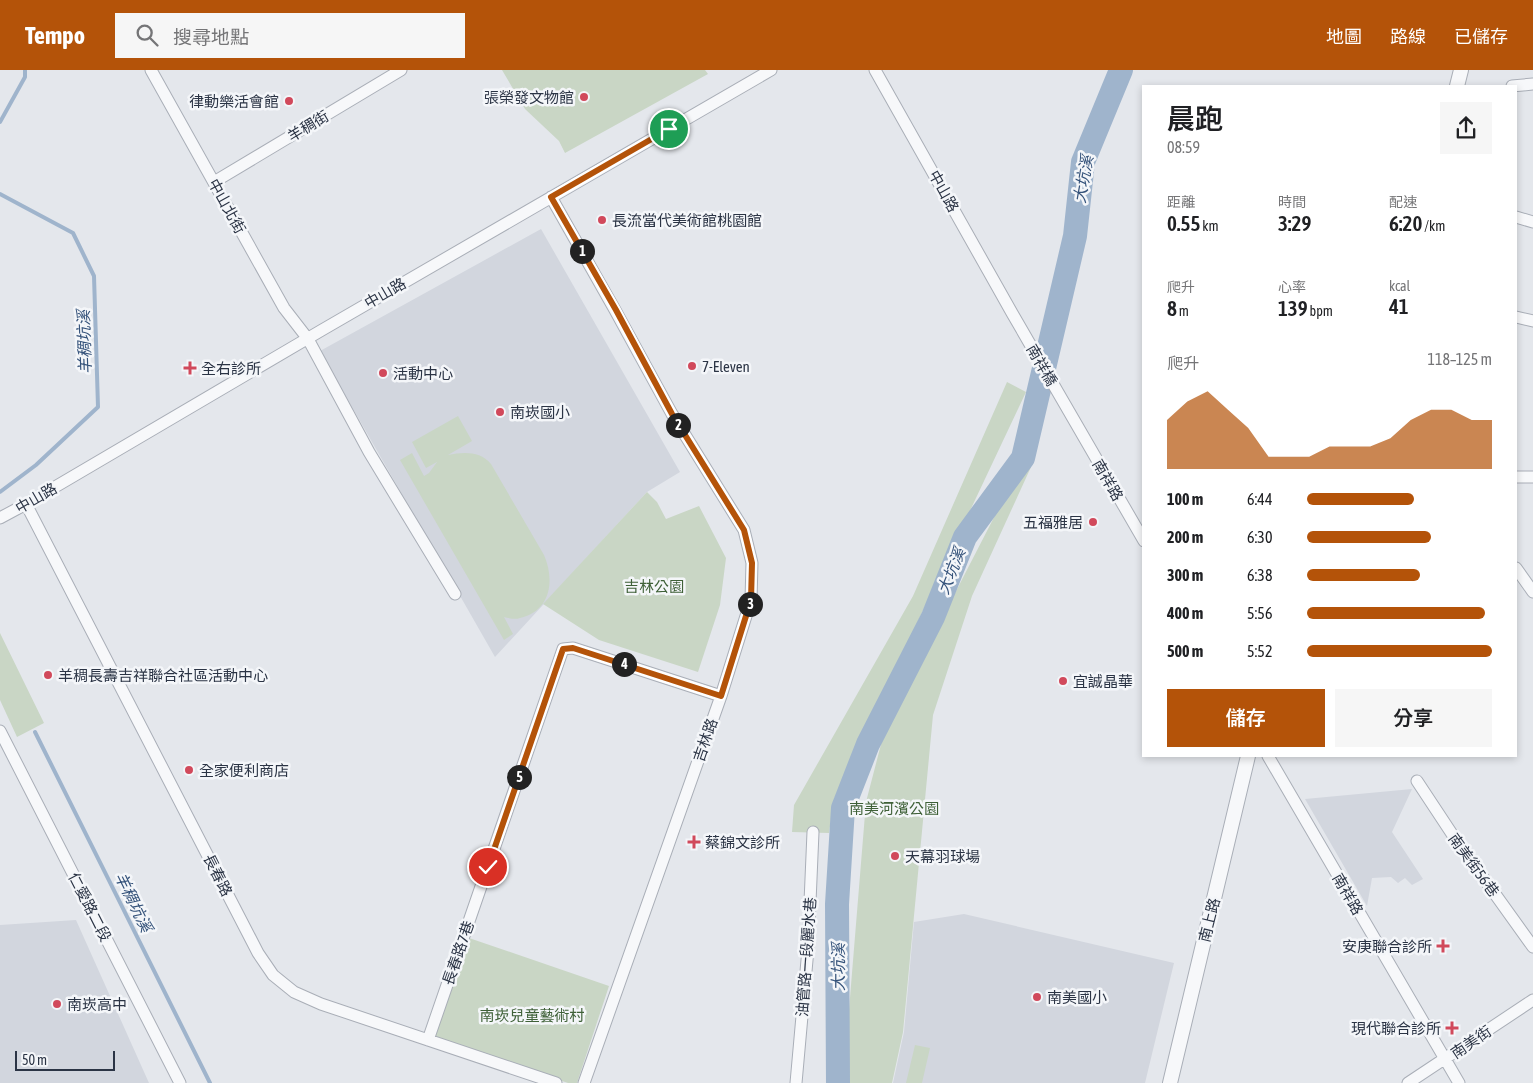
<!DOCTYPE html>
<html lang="zh-TW">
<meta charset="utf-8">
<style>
:root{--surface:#fff;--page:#f6f6f6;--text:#202124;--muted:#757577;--accent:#b45309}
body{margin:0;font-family:"Asap Condensed","Noto Sans TC",sans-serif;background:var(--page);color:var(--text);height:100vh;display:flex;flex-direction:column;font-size:19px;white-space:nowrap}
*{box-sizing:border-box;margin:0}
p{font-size:16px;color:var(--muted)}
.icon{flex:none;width:28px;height:28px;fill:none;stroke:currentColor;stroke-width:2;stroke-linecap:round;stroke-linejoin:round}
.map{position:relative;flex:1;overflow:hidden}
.sheet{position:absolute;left:1142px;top:15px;width:375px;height:672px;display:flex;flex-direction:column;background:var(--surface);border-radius:0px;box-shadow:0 2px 8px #0003}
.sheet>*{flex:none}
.scale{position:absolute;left:15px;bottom:12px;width:100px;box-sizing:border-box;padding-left:5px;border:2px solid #2b3445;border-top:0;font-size:14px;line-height:18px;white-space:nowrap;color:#2b3445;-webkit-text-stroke:4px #f4f6f9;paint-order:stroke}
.pin{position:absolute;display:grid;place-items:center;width:42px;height:42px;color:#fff;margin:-21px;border:2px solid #fff;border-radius:50%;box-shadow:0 1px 5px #0007}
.km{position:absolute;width:25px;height:25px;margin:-12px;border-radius:50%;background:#222;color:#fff;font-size:14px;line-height:25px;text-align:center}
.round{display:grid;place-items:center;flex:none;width:52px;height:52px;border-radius:0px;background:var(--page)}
.overview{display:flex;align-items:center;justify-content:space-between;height:85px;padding:0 25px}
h1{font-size:28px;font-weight:600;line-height:38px}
.metrics{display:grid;grid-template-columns:repeat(3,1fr);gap:8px;height:85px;padding:5px 25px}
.metrics div{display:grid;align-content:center}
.metrics b{font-size:21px;font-weight:600}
.metrics small{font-size:14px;font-weight:400}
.metrics p{font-size:14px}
.chart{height:140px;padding:10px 25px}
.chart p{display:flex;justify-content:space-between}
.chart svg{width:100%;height:90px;margin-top:5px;fill:var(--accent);opacity:.7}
.cta{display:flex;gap:10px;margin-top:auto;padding:10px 25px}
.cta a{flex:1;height:58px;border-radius:0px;background:var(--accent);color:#fff;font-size:20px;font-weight:600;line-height:58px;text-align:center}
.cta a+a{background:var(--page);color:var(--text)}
ul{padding:0 25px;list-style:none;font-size:16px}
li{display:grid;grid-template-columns:80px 60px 1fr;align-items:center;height:38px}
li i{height:12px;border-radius:6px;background:var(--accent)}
header{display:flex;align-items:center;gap:30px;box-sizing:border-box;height:70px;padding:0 25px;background:var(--accent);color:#fff}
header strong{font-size:24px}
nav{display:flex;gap:28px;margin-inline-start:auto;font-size:18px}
.search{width:350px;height:45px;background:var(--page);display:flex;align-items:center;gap:12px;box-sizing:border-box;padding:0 18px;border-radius:0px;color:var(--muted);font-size:19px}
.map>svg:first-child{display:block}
</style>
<header>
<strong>Tempo</strong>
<div class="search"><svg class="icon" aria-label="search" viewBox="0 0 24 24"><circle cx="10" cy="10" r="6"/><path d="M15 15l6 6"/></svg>搜尋地點</div>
<nav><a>地圖</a><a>路線</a><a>已儲存</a></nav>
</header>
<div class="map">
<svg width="1533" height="1013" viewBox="0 0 1533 1013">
<rect width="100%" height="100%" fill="#e4e7ec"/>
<path fill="#d2d6de" d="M541,159l139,243 -33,20 -152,165 -175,-306z
M1412,719l-20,43 31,47 -11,6 -7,-7 -7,5 -7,-6 -19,1 -5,28 -62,-107z
M964,844l210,49 -29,120h-252l11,-51 10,-110z
M76,850l73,163h-149v-158z"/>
<path fill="#c9d6c5" d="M502,0h203l3,4 -143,79 -6,-12 -34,-32z
M1007,312l19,10 -192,407 -5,34 -37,-1 2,-27 119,-209z
M458,346l14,25 -24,14c16,-3 32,-4 43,9l53,91c11,25 7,56 -24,63 -5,2 -11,0 -16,-1l9,17 -9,6 -104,-180 12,-7 12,23 5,-3 8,-11 -11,6 -14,-26z
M1022,393l9,4 -59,129 -39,119 -30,317 -11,51h-49l23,-281 19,-73z
M647,422l10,10 9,17 33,-13 27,52 -6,47 -22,67 -99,-32 -56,-36z
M0,563l44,90 -27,14 -17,-37z
M469,868l140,48 -32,97h-9l-133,-46z
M915,975l15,3 -8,35h-16z"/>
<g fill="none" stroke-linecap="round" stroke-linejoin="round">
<path stroke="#9fb4cc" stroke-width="4" d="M0,52l25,-45v-7
M0,124l73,39 21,43 4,131 -62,58 -36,27
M35,662l175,351"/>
<path stroke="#9fb4cc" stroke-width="24" d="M838,1013l-1,-179 6,-96 25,-64 65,-127 32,-80 58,-79 52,-222 8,-74 38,-92"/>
<g stroke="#a9aeb7" stroke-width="13">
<path id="minor" d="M151,0l133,238 24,31 61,113 86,142
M875,0l137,243 132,228
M1512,16l21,-2
M214,112l187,-112
M551,127l64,113 57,104 72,116 8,33 -1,37 -30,96 -137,387
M1516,147l17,5
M1516,247l17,4
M1516,407h17
M26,434l232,449 15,22 21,17 27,12 235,79
M0,448l26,-14 296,-174 449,-260
M1516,498l17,24
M0,661l180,352
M1268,686l191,327
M1417,711l35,53 81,113
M428,970l135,-391 10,-1 148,48
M796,1013l12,-134 5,-117
M1408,1013l125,-83"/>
</g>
<g stroke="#a9aeb7" stroke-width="16">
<path id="tertiary" d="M1457,16l4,-16
M1170,1013l78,-327"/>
</g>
<use href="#minor" stroke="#f7f8fa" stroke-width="11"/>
<use href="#tertiary" stroke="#f7f8fa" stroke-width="14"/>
</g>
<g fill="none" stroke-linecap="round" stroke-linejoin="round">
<g stroke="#fff" stroke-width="10">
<path id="route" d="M488,797l75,-218 10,-1 148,48 30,-96 1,-37 -8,-33 -72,-116 -56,-104 -65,-113 118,-68"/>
</g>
<use href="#route" stroke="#b45309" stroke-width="6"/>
</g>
<g fill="#d1495b" stroke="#f4f6f9" stroke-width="2">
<circle cx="584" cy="27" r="5"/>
<circle cx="289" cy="31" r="5"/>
<circle cx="602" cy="150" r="5"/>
<circle cx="692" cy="296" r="5"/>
<path d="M187.5 290.5h5v5h5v5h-5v5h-5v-5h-5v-5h5z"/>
<circle cx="383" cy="303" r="5"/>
<circle cx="500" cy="342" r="5"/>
<circle cx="1093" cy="452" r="5"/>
<circle cx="48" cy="605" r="5"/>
<circle cx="1063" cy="611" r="5"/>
<circle cx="189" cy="700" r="5"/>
<path d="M691.5 764.5h5v5h5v5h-5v5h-5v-5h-5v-5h5z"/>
<circle cx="895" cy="786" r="5"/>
<path d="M1440.5 868.5h5v5h5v5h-5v5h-5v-5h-5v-5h5z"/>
<circle cx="1037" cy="927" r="5"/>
<circle cx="57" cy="934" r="5"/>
<path d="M1449.5 950.5h5v5h5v5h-5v5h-5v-5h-5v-5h5z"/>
</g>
<g text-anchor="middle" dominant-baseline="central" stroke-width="5" stroke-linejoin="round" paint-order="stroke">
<g font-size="15" fill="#2b3445" stroke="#f4f6f9" text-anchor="start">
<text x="574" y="27" text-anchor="end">張榮發文物館</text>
<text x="279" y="31" text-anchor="end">律動樂活會館</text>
<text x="612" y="150">長流當代美術館桃園館</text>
<text x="702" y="296">7-Eleven</text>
<text x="201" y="298">全右診所</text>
<text x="393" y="303">活動中心</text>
<text x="510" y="342">南崁國小</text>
<text x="1083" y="452" text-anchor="end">五福雅居</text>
<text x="58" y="605">羊稠長壽吉祥聯合社區活動中心</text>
<text x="1073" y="611">宜誠晶華</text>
<text x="199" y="700">全家便利商店</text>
<text x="705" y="772">蔡錦文診所</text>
<text x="905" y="786">天幕羽球場</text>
<text x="1432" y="876" text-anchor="end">安庚聯合診所</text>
<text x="1047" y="927">南美國小</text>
<text x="67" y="934">南崁高中</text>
<text x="1441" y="958" text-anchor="end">現代聯合診所</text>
</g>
<g font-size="15" fill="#2b3445" stroke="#f4f6f9">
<text transform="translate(308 56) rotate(-31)">羊稠街</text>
<text transform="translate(944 121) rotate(61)">中山路</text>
<text transform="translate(227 136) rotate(61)">中山北街</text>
<text transform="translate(385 223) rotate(-30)">中山路</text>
<text transform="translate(1042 295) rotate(60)">南祥橋</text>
<text transform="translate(1108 410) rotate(60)">南祥路</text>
<text transform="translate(36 428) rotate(-30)">中山路</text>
<text transform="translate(705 670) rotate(-71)">吉林路</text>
<text transform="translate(1474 795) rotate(54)">南美街56巷</text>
<text transform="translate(218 805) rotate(63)">長春路</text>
<text transform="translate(1348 824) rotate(60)">南祥路</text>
<text transform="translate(90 837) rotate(63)">仁愛路二段</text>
<text transform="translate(1209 850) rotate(-76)">南上路</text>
<text transform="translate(458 883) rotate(-71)">長春路7巷</text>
<text transform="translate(806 887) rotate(-86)">油管路一段麗水巷</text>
<text transform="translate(1471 972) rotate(-34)">南美街</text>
</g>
<g font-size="15" fill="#3f6138" stroke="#f4f6f9">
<text x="654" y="516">吉林公園</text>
<text x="894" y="738">南美河濱公園</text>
<text x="532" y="945">南崁兒童藝術村</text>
</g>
<g font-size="16" font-style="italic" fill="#34527a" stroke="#f4f6f9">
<text transform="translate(1083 109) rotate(-80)">大坑溪</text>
<text transform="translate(84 272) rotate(-92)">羊稠坑溪</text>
<text transform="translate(951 501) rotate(-68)">大坑溪</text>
<text transform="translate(134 832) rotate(64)">羊稠坑溪</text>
<text transform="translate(838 897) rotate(-90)">大坑溪</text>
</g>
</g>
</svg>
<div class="scale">50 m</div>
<div class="pin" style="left:669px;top:59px;background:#1e9e55"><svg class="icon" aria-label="arrive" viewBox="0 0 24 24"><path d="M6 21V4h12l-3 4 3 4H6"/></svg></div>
<div class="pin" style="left:488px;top:797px;background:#d93025"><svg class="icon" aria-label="check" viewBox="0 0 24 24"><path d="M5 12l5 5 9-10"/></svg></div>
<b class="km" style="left:582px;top:181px">1</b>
<b class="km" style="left:678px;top:355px">2</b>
<b class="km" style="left:750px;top:534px">3</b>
<b class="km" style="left:624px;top:594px">4</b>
<b class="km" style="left:519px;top:707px">5</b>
<section class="sheet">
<div class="overview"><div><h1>晨跑</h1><p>08:59</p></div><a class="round"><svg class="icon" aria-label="share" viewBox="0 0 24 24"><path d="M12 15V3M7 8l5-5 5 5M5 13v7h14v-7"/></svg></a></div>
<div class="metrics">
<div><p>距離</p><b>0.55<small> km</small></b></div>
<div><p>時間</p><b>3:29</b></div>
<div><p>配速</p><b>6:20<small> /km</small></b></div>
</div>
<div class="metrics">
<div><p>爬升</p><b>8<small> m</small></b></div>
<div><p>心率</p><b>139<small> bpm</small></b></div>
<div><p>kcal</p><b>41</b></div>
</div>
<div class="chart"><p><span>爬升</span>118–125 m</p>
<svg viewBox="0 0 160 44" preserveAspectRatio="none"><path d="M0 44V20L10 11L20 6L30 15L40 24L50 38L60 38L70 38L80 33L90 33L100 33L110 29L120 20L130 15L140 15L150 20L160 20V44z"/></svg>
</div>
<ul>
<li><b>100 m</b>6:44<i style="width:58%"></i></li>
<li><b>200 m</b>6:30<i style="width:67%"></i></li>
<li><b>300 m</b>6:38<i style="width:61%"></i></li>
<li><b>400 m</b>5:56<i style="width:96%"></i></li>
<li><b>500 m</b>5:52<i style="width:100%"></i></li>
</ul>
<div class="cta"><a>儲存</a><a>分享</a></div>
</section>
</div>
